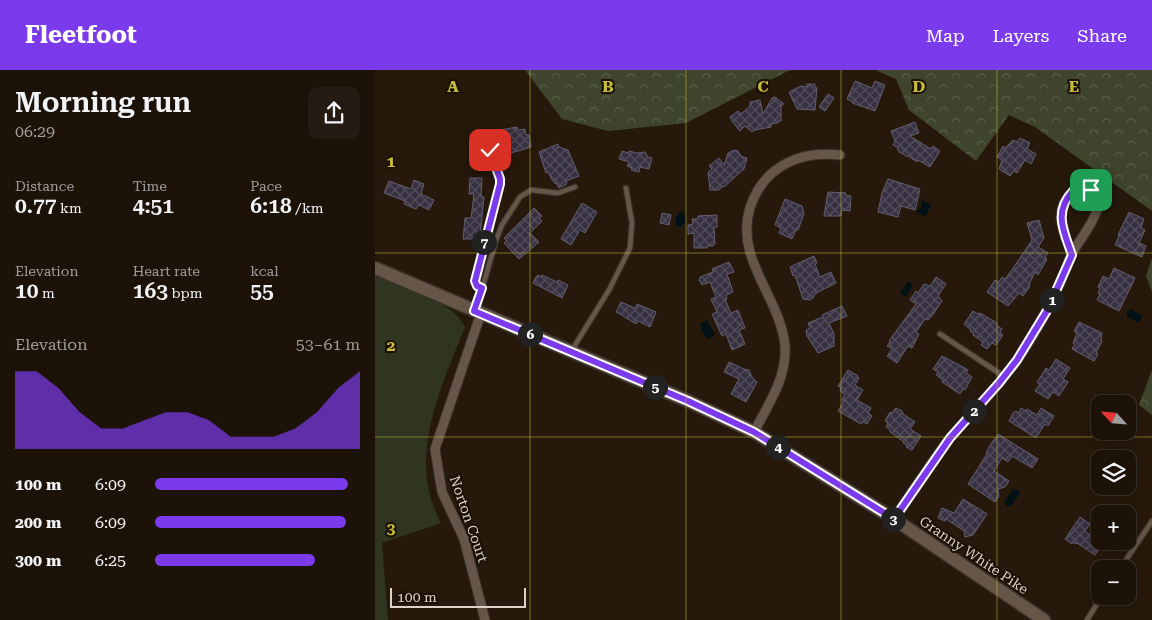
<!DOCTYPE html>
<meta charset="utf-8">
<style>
:root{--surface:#1c1208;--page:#251b12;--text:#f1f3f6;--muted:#a09e9c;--line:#3a3229;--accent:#7c3aed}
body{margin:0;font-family:"Roboto Serif",serif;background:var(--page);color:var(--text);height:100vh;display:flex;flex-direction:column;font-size:19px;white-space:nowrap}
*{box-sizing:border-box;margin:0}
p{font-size:16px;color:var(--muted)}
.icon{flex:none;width:28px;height:28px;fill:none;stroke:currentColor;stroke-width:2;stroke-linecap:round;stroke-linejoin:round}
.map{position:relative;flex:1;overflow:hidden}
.details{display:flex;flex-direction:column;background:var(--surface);width:375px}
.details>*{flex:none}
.needle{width:32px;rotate:296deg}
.fabs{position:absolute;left:716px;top:325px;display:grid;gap:10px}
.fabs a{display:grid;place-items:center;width:45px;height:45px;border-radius:10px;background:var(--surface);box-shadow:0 2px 12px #0003,0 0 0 1px var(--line);font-size:25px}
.scale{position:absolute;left:15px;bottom:12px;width:136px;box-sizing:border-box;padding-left:5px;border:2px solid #dbd2c9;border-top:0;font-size:14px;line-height:18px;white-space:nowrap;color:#dbd2c9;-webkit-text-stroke:4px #1c0f04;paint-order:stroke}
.pin{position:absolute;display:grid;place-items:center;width:42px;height:42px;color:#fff;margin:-21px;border-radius:10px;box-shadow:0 2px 8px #0006}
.km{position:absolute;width:25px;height:25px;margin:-12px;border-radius:50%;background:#222;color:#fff;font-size:14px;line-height:25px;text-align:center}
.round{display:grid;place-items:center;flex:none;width:52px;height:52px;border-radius:10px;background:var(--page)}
.overview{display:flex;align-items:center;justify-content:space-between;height:85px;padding:0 15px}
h1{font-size:28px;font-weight:600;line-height:38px}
.stats{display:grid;grid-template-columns:repeat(3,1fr);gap:8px;height:85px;padding:5px 15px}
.stats div{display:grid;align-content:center}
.stats b{font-size:21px;font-weight:600}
.stats small{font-size:14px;font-weight:400}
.stats p{font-size:14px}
.chart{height:140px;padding:10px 15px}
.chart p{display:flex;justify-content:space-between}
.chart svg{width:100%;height:90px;margin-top:5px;fill:var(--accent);opacity:.7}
ul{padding:0 15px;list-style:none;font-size:16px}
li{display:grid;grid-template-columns:80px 60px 1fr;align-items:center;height:38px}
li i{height:12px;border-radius:6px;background:var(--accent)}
header{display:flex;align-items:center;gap:30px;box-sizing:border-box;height:70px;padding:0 25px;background:var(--accent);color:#fff}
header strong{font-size:24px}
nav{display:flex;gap:28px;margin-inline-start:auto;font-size:18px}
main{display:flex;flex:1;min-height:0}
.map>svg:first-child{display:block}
</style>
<header>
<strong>Fleetfoot</strong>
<nav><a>Map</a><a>Layers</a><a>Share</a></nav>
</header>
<main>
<section class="details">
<div class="overview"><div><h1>Morning run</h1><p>06:29</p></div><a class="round"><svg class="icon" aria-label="share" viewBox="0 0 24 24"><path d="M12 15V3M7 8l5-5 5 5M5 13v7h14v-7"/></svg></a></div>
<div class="stats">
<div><p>Distance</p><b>0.77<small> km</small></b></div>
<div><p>Time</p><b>4:51</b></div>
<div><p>Pace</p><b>6:18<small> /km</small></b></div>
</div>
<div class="stats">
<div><p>Elevation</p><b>10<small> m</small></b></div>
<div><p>Heart rate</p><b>163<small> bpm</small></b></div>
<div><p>kcal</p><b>55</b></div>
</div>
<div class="chart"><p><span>Elevation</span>53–61 m</p>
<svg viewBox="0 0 160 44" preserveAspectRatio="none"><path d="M0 44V6L10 6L20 14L30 26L40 34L50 34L60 30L70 26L80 26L90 30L100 38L110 38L120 38L130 34L140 26L150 14L160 6V44z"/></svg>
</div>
<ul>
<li><b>100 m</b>6:09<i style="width:94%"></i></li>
<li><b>200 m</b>6:09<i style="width:93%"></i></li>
<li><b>300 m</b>6:25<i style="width:78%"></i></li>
</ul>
</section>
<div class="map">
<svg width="777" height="550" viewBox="0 0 777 550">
<defs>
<pattern id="forest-crowns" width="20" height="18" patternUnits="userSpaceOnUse" patternTransform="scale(1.25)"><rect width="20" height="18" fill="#3e452c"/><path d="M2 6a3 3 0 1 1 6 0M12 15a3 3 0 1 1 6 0" fill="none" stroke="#595f49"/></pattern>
<pattern id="building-cross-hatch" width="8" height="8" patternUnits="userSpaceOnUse" patternTransform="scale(1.25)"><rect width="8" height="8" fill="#373142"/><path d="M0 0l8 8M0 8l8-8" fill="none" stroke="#534e5c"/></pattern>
</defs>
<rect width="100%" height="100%" fill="#26180b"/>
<path fill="#2f3520" d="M0,205c25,10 80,27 90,52 -20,50 -48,110 -36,164 2,11 7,22 12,32l-59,20 6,77h-13z"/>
<path fill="url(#forest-crowns)" d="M150,0h271l-8,1 -102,52 -78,8 -46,-12z
M500,0h277v141l-117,-84 -26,-12 -33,46 -67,-51 -13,-31z
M777,187v35l-6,-16z
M777,300v45l-13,-10z"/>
<path fill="#001115" d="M547,130l9,5 -6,12 -8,-5 4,-6z
M307,142l3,3 1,5 -4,6 -3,1 -3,-2v-7l3,-5z
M533,211l5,4 -7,12 -6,-4z
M756,239l11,7 -3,7 -12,-6v-5z
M332,250l8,15 -7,4 -4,-4 -4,-11z
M638,419l5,1 2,3 -9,13h-4l-3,-4z"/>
<path fill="url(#building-cross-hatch)" stroke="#635d70" d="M480,11l17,7 3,-7 10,4 -10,26 -23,-8 1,-1 -6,-3z
M432,14h8v3l2,1 -2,22 -18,-1 -8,-17 12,-6 6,1z
M453,24l6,4 -9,13 -6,-4z
M400,27l9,7 -3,2v15h-3v2l-7,1v3l-16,3 -3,2 -7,-6 -5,5 -8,-10 -2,-4 8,-6 3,3 9,-8v-4l10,-2 3,14 9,-16z
M540,52l4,11 -9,3 21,13 2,-3 7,5 -10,16 -12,-7 -1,2 -9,-6v1l-9,-5 -2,-5 -4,-2 2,-4 -4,-10z
M142,57l1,3 7,-1 1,6h3l2,12 -23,7v-2l-10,3 -6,-21 3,-1v-2z
M645,68l10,5 -3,6 9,5 -5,10 -6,-4 -8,13 -3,-2 -4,5 -11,-7 3,-9 -5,-3 6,-11 2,2 8,-8 4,2z
M183,74l1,3 9,3 11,26 -13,5 1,3 -8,4 -3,-5 -1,1 -2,-4h-1l-4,-8 -2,1 -7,-21z
M359,80l4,1 3,5 6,2 -3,11 -20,18 -1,-1 -4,4h-9l-2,-18 4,-3 -3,-3 10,-8 5,7 4,-12z
M247,81l6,2 1,-2 8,2 8,-1 3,5 4,1 -3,11 -9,-2 -1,5 -8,-2 1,-2 -5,-2 2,-4 -10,-3z
M95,108h12l-1,19h3l-4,39h-3l-1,3h-13l2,-21h6l3,-24h-5z
M513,109l32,10 -5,21 -14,-4 -3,11 -20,-5 4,-19z
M39,110l10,4 -3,10 13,6 -5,10 -10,-5 -3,4 -12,-5 1,-3 -21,-8 5,-12 22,8z
M453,122l18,1 -1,2 6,1 -1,15 -8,-1 -1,6h-17z
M410,129l17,7 2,8 -6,16h-2l-4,9 -13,-6 2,-5 -6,-3z
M207,133l15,9 -12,21 -5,-3 -9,15 -10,-6z
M159,138l8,8 -3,3 3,2 -12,12 9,9 -20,17 -15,-16 3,-2 -3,-3z
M754,142l15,7 -3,9 4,2 -6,13 7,3 -4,11 -27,-12 4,-9 -1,-1z
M287,143l9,2 -2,10 -9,-2z
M342,145v12h-3l1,17 -2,2h-6v2h-13v-15l-6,1v-9l5,-1 -1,-5h6v-3z
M664,150l5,18 -6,9 10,6 -3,4 2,2 -9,16 -3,-3 -6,13 1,1 -7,10 -4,-3 -11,13 -21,-14 8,-12 4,2 3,-5 3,2 9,-12 18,-27 -5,-17z
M439,186l3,7 -2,1 5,13 11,-5 5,11 -16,8 -5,3 -2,4 -3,2 -7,-1 -8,-24 -2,1 -3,-9z
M354,192l5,10 -7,2 6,18 -7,3 1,4h-2l6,14 7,-3 7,18 -6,2 6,14 -13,6 -6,-16 -4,2 -10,-22 5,-2 -6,-13 5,-2 -6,-15 -8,3 -3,-5 1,-3 13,-5 -1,-3z
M739,198l21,10 -16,33 -22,-11 3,-6 -2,-1 2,-5 -2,-1 5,-11 6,3z
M163,205l3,2 1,-2 15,7 1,-2 10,5 -6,13 -29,-15 3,-6h1z
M561,207l10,7 -8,12 4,5 -10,15 -4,4 -3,-1 -9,13 3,2 -7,14 -4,-2 -11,17 -10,-7 5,-7 -5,-3 3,-4 -1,-1 27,-37 -6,-4 6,-9 2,2 6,-9 6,2z
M246,232l14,6 2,-4 19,8 -6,15 -12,-6 -2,3 -18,-11 -2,-1z
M467,236l5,10 -18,7 5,11v12l-16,7 -11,-17 -1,-6 4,-2 -2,-5 15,-6 -1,-2z
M598,241l5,3 2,-1 17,10 -1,2 6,4 -2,4 3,2 -7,10 -4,-2 -5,6 -6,-4 2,-3 -10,-7 1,-1 -4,-3 1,-1 -7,-6z
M704,252l23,11 -1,7 1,1 -6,12 2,1 -4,7 -22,-12 3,-5 -2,-1 4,-10 -3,-2z
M567,286l23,12 3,2 -2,3 6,4 -7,13 -2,-1 -3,5 -18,-12 1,-2 -7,-5 2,-3 -5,-3z
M681,289l14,9 -7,11 5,3 -9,14 -6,-4 -5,7 -13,-8 5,-7 -3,-2 6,-9 3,-5 3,2z
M354,292l15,7 5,1 3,7 5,5 -11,20 -15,-8 8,-15 -15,-7z
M473,300l10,6 -1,1 2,1 -4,7 8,5 -6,10 14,8 -3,5 4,3 -5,8 -4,-2 -2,2 -23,-13 6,-10 -2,-1 3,-6 -5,-3 1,-3 -3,-2z
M521,338l6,3 1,3 12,8 -5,7 11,7 -9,14 -6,-3 1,-2 -4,-2 1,-1 -14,-10v-3l-4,-2 2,-4 -3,-2 5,-9 2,1z
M646,338l5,3 1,-2 10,6 4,-7 13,8 -6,10 -3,-2 -9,14 -27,-17 4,-8 3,-2 3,2z
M623,364l40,25 -6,9 -20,-12 -4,6 -6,-4 -8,13 15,10 -4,6 -7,2 1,7 -4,6 -27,-18 19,-30 -1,-1 3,-6z
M588,429l24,15 -14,21 -8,2 -1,-6 -18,-12 -1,2 -7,-3 4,-10 12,5z
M705,447l10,7 -5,7 18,13 -8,11 -18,-12 -1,1 -3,-2 -1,2 -7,-5z"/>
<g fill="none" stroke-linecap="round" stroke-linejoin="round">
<g stroke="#3b312c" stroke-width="7">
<path id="service" d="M107,218l-5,-2 -2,-5 25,-97v-5l-10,-29
M100,239l10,-30 11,-39 6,-15 18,-28 11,-7 27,3 17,-6
M565,264l65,43
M197,280l37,-60 21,-42 2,-25 -6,-35
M745,499l32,-48
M712,550l15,-24"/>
</g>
<g stroke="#3b312c" stroke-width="11">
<path id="minor" d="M106,243l-46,136 7,43 22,47 21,81
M379,362c14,-27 33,-54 31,-86 -4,-48 -51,-87 -35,-138 4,-13 11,-25 22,-35 19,-16 43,-21 68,-18
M519,449c18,-27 36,-55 56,-81 22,-26 47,-49 67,-78 15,-21 28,-45 39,-69 7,-13 11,-28 18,-41 7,-13 38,-48 17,-60 -17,-9 -31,14 -30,28 1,13 7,25 11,37"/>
</g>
<g stroke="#3b312c" stroke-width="15">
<path id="secondary" d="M0,198l313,133 66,31 140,87 150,101"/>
</g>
<use href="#service" stroke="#665648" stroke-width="4.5"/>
<use href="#minor" stroke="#665648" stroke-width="9"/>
<use href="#secondary" stroke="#665648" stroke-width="12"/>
</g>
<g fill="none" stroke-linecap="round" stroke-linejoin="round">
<g stroke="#fff" stroke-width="10">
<path id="route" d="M115,80l10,29v5l-25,97 2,5 5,2 -8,23 214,90 66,31 140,87 56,-81 49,-55 18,-23 31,-51 24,-54c-8,-23 -19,-43 1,-64l9,-3 9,2"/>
</g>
<use href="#route" stroke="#7c3aed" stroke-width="6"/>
</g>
<path fill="none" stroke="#c5bc3d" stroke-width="1" stroke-opacity="0.55" d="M155,0v550M311,0v550M466,0v550M622,0v550M0,183h777M0,367h777"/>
<g text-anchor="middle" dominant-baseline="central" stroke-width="4" stroke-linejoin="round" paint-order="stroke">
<g font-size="14" fill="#dbd2c9" stroke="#1c0f04">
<text transform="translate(94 449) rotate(71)">Norton Court</text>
<text transform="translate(599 485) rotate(34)">Granny White Pike</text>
</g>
</g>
<g font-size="16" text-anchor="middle" font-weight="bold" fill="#c5bc3d" stroke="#1c0f04" stroke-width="4" stroke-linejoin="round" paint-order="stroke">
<text x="78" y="22">A</text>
<text x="233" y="22">B</text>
<text x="388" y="22">C</text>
<text x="544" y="22">D</text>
<text x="699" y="22">E</text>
<text x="16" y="97">1</text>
<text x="16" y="281">2</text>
<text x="16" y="464">3</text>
</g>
</svg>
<div class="fabs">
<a><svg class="needle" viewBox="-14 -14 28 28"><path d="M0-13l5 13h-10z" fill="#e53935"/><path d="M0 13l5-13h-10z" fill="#a09e9c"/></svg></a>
<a><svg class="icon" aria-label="layers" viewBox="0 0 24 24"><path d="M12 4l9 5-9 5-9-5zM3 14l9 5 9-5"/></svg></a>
<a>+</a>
<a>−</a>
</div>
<div class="scale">100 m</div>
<div class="pin" style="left:716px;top:120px;background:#1e9e55"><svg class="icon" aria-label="arrive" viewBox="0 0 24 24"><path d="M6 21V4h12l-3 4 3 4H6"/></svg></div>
<div class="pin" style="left:115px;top:80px;background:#d93025"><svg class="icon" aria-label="check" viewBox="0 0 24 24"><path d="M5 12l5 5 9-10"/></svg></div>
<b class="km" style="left:677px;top:230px">1</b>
<b class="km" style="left:599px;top:341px">2</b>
<b class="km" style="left:518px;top:449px">3</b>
<b class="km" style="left:403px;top:377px">4</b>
<b class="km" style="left:280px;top:317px">5</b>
<b class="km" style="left:155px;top:264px">6</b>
<b class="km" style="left:109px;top:172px">7</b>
</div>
</main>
